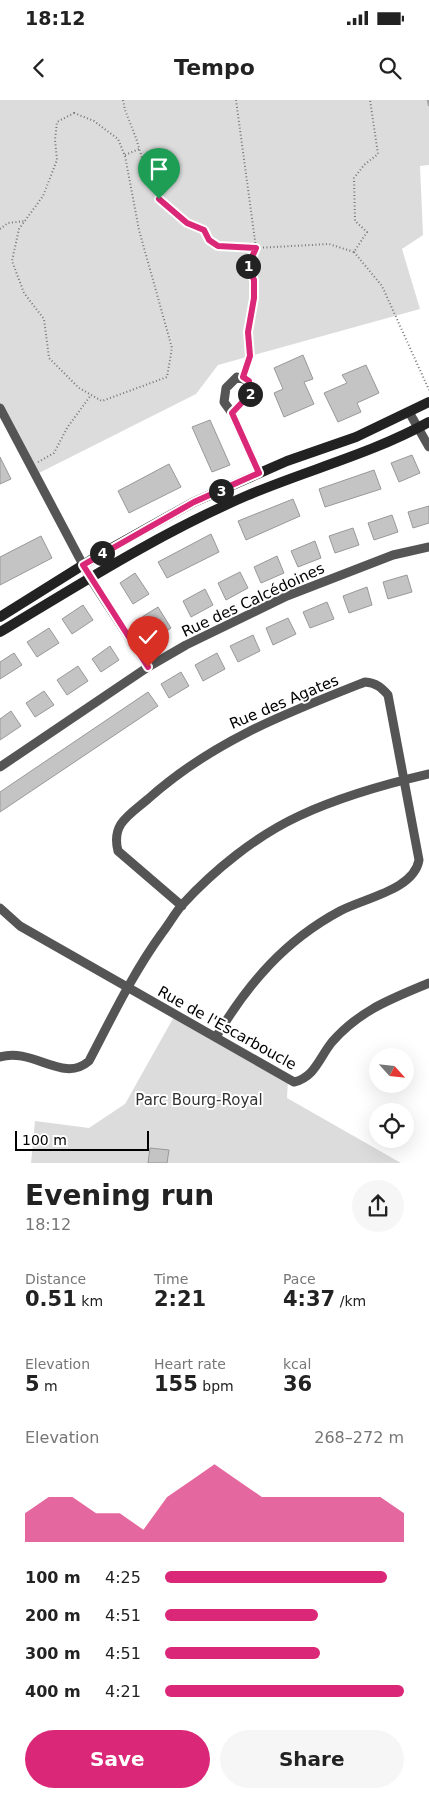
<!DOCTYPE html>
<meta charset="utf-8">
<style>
:root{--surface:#fff;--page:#f6f6f6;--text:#222;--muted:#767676;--accent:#db2777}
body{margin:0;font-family:"DejaVu Sans",sans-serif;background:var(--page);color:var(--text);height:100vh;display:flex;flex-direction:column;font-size:19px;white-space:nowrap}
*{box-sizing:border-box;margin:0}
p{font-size:16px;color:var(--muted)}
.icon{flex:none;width:28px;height:28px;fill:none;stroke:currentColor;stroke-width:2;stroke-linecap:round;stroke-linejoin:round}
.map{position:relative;height:1063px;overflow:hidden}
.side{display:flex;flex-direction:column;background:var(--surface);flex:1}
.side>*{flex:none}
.needle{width:32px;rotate:117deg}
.fabs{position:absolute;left:369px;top:948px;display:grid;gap:10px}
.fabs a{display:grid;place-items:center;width:45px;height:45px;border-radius:50%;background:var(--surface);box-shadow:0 5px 20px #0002;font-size:25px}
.scale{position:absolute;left:15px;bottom:12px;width:134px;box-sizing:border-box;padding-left:5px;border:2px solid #000;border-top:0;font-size:14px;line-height:18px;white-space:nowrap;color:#000;-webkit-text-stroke:4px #fff;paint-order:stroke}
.pin{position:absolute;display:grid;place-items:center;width:42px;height:42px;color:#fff;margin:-51px -21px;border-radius:50% 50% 50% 0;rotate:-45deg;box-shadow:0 0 5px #0007}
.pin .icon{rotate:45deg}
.km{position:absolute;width:25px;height:25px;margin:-12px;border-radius:50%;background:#222;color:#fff;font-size:14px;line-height:25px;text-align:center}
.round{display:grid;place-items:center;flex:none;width:52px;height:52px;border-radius:26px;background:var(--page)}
.head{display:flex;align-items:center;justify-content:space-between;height:85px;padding:0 25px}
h1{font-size:28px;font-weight:800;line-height:38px}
.stats{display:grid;grid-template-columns:repeat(3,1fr);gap:8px;height:85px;padding:5px 25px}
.stats div{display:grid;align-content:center}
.stats b{font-size:21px;font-weight:800}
.stats small{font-size:14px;font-weight:400}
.stats p{font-size:14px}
.chart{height:140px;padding:10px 25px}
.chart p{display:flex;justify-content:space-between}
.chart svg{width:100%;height:90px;margin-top:5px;fill:var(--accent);opacity:.7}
.cta{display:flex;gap:10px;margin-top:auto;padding:10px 25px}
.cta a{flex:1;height:58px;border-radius:30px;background:var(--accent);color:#fff;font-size:20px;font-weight:800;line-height:58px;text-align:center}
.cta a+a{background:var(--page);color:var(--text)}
ul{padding:0 25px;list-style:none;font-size:16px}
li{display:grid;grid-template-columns:80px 60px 1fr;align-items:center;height:38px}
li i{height:12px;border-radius:6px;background:var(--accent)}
.status{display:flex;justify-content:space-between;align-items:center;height:35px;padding:0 25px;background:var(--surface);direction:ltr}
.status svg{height:14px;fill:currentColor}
header{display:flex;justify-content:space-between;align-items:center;height:65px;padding:0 25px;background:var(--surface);font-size:22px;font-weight:800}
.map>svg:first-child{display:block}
</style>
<div class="status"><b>18:12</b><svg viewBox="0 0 49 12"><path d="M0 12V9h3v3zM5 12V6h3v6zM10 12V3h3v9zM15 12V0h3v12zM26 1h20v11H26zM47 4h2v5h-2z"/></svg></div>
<header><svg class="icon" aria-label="back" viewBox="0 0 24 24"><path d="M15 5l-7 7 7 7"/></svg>Tempo<svg class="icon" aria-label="search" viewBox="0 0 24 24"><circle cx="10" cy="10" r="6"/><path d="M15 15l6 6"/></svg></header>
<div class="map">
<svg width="429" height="1063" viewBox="0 0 429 1063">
<rect width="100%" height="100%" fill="#fff"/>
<path fill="#dcdcdc" d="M0,0h429v65l-9,1 3,69 -21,14 18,60 -202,56 -22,29 -161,81 -35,-67z
M175,915l113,65 -1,18 114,65h-370l4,-42 54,7 36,-24z"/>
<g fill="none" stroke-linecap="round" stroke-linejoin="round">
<path stroke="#a3a3a3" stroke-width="2.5" d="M428,0l1,5"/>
</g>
<path fill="#c4c4c4" stroke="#999" d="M303,255l10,24 -9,3 10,22 -30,13 -10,-24 9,-4 -9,-21z
M366,265l13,28 -22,10 4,9 -23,10 -14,-29 23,-10 -5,-8z
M210,320l20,45 -18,7 -20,-45z
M412,355l8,18 -21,9 -8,-19z
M0,357l11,22 -11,5z
M169,364l12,23 -52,26 -11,-22z
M374,370l7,19 -56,18 -6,-18z
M293,399l7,17 -54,24 -8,-19z
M429,406v17l-16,5 -5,-16z
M392,415l6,17 -24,8 -6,-17z
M353,428l6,17 -24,8 -6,-17z
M211,434l8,18 -52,26 -9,-16z
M41,436l11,22 -52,27v-28z
M315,441l6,17 -23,9 -7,-16z
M277,456l7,17 -23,10 -7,-16z
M240,472l8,16 -22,12 -8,-17z
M135,473l14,21 -16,10 -13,-21z
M407,475l5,17 -24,7 -5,-17z
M367,487l5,18 -23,8 -6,-17z
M205,489l8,16 -22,12 -8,-16z
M327,502l7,17 -24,9 -7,-16z
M83,505l10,15 -21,14 -10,-15z
M158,507l13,21 -15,10 -14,-21z
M288,518l8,16 -23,11 -7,-17z
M49,528l10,15 -22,14 -10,-15z
M253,535l7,16 -22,11 -8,-16z
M110,546l9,14 -18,12 -9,-13z
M14,553l8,12 -22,14v-17z
M217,553l8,16 -22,12 -8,-16z
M78,566l10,15 -21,14 -10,-15z
M181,572l8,14 -20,12 -8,-14z
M44,591l10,14 -19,12 -9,-14z
M148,592l10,14 -158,106v-20z
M11,611l10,15 -21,14v-21z
M150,1048l19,2 -2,13h-19z"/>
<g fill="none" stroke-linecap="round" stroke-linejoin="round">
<path stroke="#777" stroke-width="2" stroke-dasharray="1 2.5" stroke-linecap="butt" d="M123,0l2,10 11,28 10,33 13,28 28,24 16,7 6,10 9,6 38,2 73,-4 25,8 13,-20 -12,-11 -1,-43 10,-13 14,-11 -8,-54
M236,0l20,148 -8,18 6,14v18l-6,34 2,24 -6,14
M74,13l20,8 24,18 7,17 14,74 33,118 -5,29 -65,24 -23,-13 -30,-30 -5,-39 -20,-26 -12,-32 7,-32 24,-33 14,-36 -2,-20 2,-18z
M125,55l14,-6
M0,129l8,-6 17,-2
M354,152l28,34 47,104
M38,362l16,-9 13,-25 24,-33"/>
<path stroke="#555" stroke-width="9" d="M0,308l90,170 58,89
M409,312l20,35
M232,313l19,-20 -2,-12 -12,-4 -11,11 -2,14 8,11 27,60
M0,667l148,-100 38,-22 101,-49 106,-41 36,-8
M182,806l-64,-55c-7,-27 11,-36 30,-52 65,-58 136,-85 217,-117 11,1 16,5 23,13l31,165c-5,30 -55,38 -79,51 -56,30 -92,73 -124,126
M0,808l20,18 274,156c21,-5 25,-24 38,-40 28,-32 59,-43 97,-59
M0,957c33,-10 63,27 89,4 23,-44 44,-88 73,-128 7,-9 13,-20 20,-28 32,-35 74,-69 117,-89 41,-19 87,-32 130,-42"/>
<path stroke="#222" stroke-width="10" d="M0,517l99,-62 95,-53 93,-41 69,-24 73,-35
M0,532c80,-48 160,-99 246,-136 61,-26 125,-42 183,-74"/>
</g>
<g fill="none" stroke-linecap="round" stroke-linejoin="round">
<g stroke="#fff" stroke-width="10">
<path id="route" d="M148,567l-65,-102 111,-63 65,-29 -27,-60 19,-20 -2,-12 -6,-4 7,-21 -2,-24 6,-34v-18l-6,-14 8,-18 -38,-2 -9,-6 -5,-10 -17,-7 -28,-24"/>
</g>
<use href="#route" stroke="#db2777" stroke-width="6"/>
</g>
<g text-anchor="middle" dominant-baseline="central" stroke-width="4" stroke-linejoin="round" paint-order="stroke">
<g font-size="15" fill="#000" stroke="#fff">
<text transform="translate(253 500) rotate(-25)">Rue des Calcédoines</text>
<text transform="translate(284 602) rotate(-23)">Rue des Agates</text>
<text transform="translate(227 928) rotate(29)">Rue de l'Escarboucle</text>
</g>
<g font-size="15" fill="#333" stroke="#fff">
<text x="199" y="1000">Parc Bourg-Royal</text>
</g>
</g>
</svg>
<div class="fabs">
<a><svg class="needle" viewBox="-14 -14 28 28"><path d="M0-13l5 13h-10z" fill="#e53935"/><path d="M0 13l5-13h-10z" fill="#767676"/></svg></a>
<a><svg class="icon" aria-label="locate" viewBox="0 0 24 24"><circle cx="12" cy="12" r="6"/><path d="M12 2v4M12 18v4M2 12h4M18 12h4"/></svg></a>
</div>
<div class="scale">100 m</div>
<div class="pin" style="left:159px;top:99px;background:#1e9e55"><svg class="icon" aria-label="arrive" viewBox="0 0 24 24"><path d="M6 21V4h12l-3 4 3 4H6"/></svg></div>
<div class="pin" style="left:148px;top:567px;background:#d93025"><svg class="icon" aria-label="check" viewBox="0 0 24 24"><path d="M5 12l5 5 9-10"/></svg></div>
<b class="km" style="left:248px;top:166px">1</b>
<b class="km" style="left:250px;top:294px">2</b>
<b class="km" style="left:221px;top:391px">3</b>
<b class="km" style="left:102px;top:453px">4</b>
</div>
<section class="side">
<div class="head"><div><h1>Evening run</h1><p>18:12</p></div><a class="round"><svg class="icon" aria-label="share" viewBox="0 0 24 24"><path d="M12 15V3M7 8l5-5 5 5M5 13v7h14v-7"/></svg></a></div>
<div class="stats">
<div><p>Distance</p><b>0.51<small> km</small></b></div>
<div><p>Time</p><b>2:21</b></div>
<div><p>Pace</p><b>4:37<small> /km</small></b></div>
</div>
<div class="stats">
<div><p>Elevation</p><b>5<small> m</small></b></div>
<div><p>Heart rate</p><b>155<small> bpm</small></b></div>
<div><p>kcal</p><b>36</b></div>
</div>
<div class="chart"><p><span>Elevation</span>268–272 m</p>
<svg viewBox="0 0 160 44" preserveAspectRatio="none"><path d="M0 44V30L10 22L20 22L30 30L40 30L50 38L60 22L70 14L80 6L90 14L100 22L110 22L120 22L130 22L140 22L150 22L160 30V44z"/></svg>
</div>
<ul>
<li><b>100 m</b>4:25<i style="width:93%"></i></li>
<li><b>200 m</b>4:51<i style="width:64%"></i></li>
<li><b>300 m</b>4:51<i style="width:65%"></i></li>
<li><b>400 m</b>4:21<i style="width:100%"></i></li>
</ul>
<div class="cta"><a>Save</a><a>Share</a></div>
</section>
